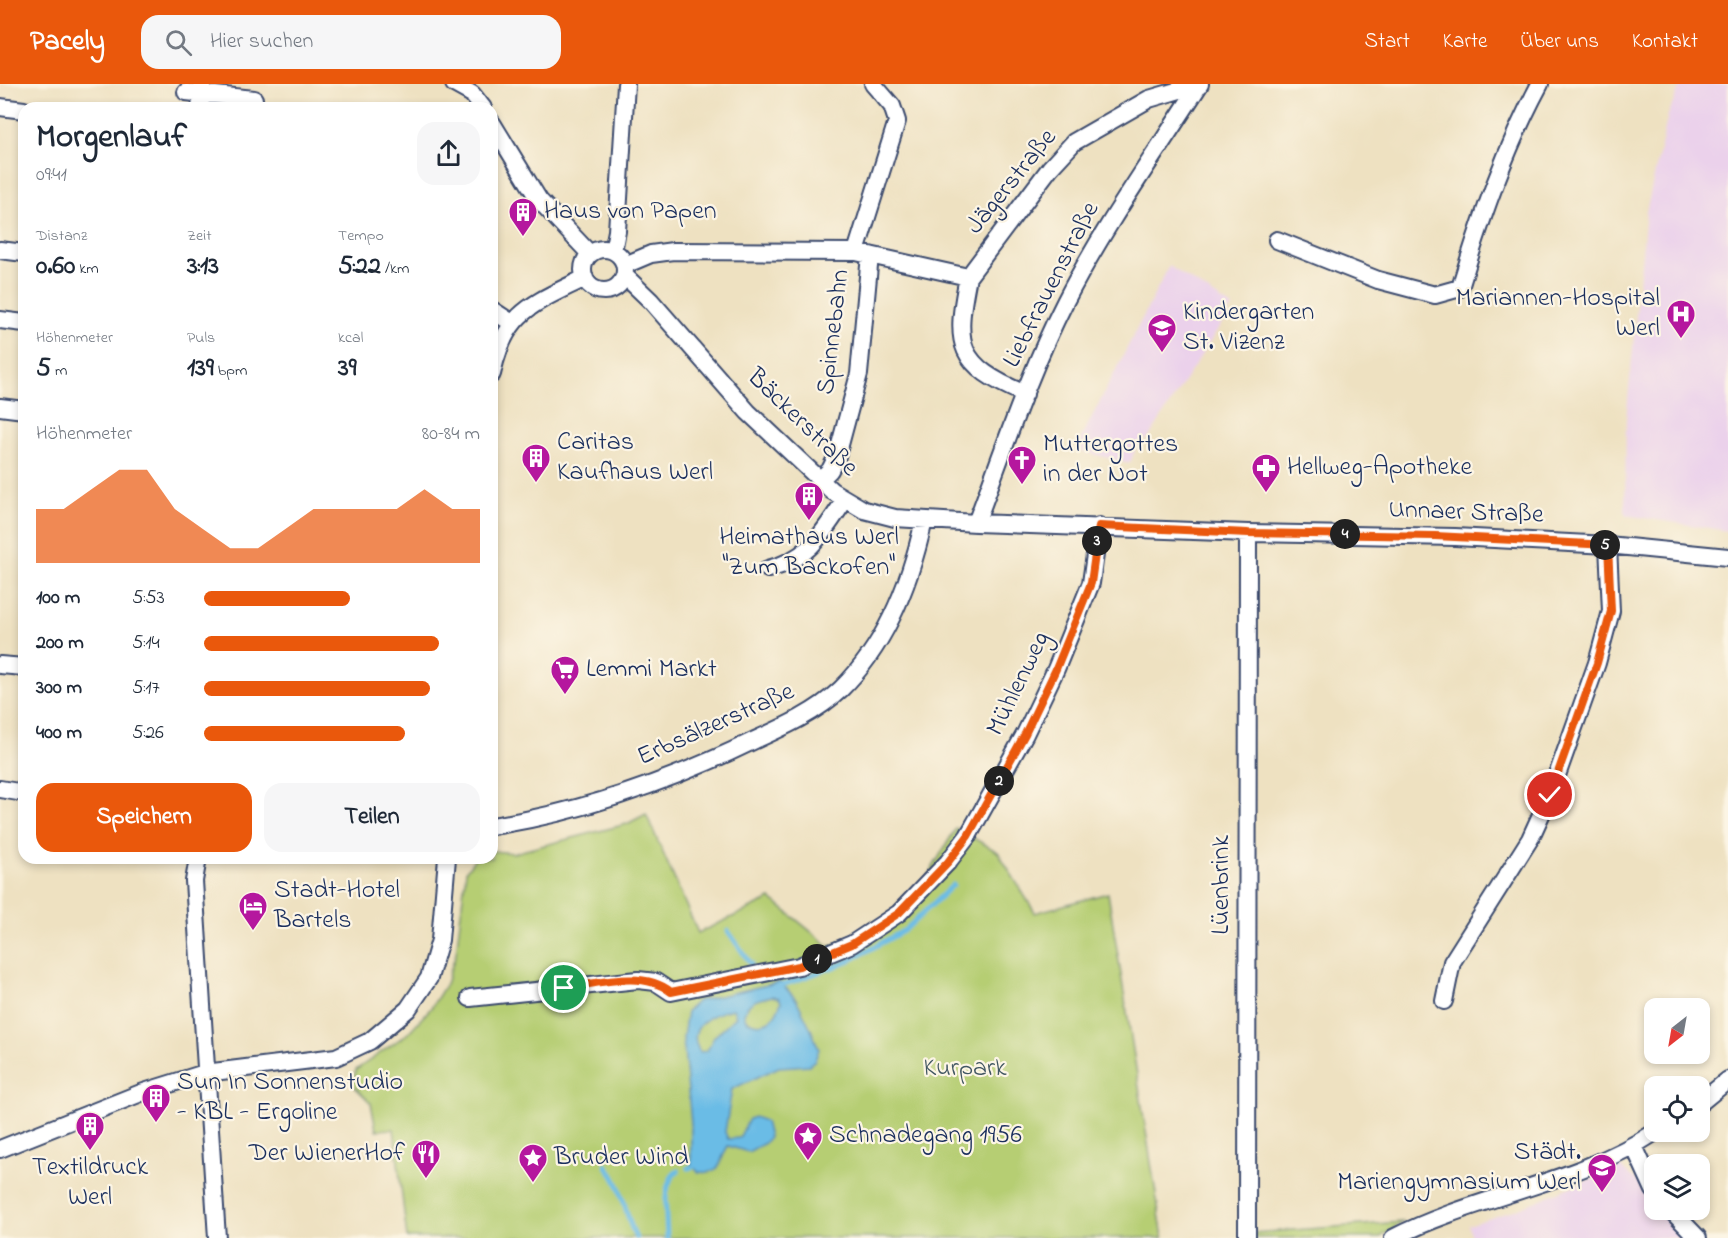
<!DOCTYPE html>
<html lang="de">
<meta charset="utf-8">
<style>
:root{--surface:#fff;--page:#f6f6f7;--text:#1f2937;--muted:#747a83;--accent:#ea580c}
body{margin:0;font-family:"Indie Flower",sans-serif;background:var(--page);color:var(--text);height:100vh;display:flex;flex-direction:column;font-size:22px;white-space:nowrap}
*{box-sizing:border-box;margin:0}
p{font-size:20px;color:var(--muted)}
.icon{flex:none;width:33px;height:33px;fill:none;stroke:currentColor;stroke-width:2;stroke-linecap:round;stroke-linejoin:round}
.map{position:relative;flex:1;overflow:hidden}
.drawer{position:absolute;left:18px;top:18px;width:480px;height:762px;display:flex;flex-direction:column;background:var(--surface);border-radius:18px;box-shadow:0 3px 9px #0003}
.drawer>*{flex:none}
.needle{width:39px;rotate:211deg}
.controls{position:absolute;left:1644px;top:914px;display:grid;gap:12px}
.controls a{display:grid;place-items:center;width:66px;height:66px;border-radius:12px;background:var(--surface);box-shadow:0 3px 9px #0003;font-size:30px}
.pin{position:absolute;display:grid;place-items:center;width:51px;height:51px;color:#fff;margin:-26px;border:3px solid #fff;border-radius:50%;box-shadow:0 2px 6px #0007}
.km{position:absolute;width:30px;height:30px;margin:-15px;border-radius:50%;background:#222;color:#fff;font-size:16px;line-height:30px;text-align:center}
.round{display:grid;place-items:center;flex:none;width:63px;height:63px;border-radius:18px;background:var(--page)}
.summary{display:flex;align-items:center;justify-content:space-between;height:102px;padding:0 18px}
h1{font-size:33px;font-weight:700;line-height:45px}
.metrics{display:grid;grid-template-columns:repeat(3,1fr);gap:9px;height:102px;padding:6px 18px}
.metrics div{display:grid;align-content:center}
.metrics b{font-size:26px;font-weight:700}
.metrics small{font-size:16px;font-weight:400}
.metrics p{font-size:16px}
.chart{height:168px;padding:12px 18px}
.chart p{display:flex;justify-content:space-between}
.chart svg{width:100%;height:108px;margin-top:6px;fill:var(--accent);opacity:.7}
.cta{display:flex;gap:12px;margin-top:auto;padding:12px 18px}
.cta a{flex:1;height:69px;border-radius:18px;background:var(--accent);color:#fff;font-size:24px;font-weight:700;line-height:69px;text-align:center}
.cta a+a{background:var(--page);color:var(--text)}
ul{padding:0 18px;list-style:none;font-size:20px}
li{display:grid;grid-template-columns:96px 72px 1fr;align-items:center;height:45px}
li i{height:15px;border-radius:8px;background:var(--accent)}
header{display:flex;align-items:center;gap:36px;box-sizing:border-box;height:84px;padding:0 30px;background:var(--accent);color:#fff}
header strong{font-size:28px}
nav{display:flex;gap:33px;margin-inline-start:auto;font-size:21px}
.search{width:420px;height:54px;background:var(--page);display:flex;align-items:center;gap:15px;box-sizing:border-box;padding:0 21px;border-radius:18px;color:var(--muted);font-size:22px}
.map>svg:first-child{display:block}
</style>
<header>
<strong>Pacely</strong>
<div class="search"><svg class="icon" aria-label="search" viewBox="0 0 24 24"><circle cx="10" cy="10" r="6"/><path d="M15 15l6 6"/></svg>Hier suchen</div>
<nav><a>Start</a><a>Karte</a><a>Über uns</a><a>Kontakt</a></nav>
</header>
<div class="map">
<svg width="1728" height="1154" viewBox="0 0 1728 1154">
<rect width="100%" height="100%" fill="#fcf5e5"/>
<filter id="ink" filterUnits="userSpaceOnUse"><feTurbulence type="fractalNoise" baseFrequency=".0167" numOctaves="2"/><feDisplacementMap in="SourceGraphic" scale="12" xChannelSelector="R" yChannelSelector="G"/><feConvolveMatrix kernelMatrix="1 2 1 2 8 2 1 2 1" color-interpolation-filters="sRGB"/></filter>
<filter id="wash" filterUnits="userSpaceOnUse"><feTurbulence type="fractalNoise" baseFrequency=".008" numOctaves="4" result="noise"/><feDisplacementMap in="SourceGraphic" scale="24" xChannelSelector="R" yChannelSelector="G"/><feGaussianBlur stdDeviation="1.35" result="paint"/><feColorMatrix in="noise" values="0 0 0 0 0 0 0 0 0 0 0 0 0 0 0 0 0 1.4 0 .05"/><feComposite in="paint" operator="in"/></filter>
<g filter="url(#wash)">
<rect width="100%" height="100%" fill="#eee1c1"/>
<path fill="#ebd1eb" d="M1681,0h47v447l-103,-16 1,-94 20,-209 22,-97z
M1169,182l63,41 -83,130 -13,10 -6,16 -55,-13z
M1620,1083l20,16 14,20v6h5l23,29h-210l-3,-13 40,-13z"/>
<path fill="#b6ce73" stroke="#687e68" stroke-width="1.5" d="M646,730l52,119 73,-34 59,48 51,-25 42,-38 33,-56 42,24 37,61 73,-20 55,345h-756l-13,-109 -18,1 -5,-27 -19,-19 4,-14 51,-36 24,-26 15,-24 10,-31 10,-82 9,-13h17v-7l22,2 113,-29z
M1403,1138l-24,16h-126v-5z"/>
<path fill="#6abce6" stroke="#4276a2" stroke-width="1.5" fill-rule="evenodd" d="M780,898l16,17 14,28 9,22 -4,11 -6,5 -30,2 -47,22 -7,43 3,7 11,-1 10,-19 5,-2 11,4 4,16 -4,6 -17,9 -20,-6c-10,15 -4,29 -30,26l-7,-8v-41l-8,-85 4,-27 11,-10zM772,912l7,2 2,4c-6,19 -16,27 -35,18l-2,-6c4,-14 16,-15 28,-18zM733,925l3,7 -22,21 -7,14 -7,1c-16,-26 13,-39 33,-43z"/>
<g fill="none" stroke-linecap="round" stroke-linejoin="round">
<path stroke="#6abce6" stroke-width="5" d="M728,847l23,33
M783,901l62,-22 60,-33 48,-45
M606,1081c20,26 17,46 30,73
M688,1084l5,-1
M667,1154c0,-18 -7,-56 11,-67"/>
</g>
</g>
<g filter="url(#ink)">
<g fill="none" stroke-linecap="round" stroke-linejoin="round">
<g stroke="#3b4a6d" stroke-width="20">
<path id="minor" d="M454,0l18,10 11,14
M186,8l68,7
M0,23l24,3
M200,24l3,-24
M492,39l47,77 51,54
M1277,156l101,40 57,15 25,-7c21,-69 45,-139 80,-204
M583 186a21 21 0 1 1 42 0a21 21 0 1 1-42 0Z
M0,166l24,3
M613,167l4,-20 9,-147
M856,168l41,-131 -5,-15 -19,-22
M625,181l26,-11 22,-3 183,1 112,25c-14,69 -11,88 57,117
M625,192l26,25 97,111 84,79 32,19 31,8 81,5 272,10 207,4 153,8 120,12
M968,193l82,-109 24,-26 75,-43 51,-15
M492,226l20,13
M0,236l24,3
M492,290c13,-63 41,-70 93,-96
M0,323l24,3
M820,396l10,-10 7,-14 22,-82 11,-119
M976,439c28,-74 53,-150 89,-221 39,-76 89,-146 135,-218
M768,485c42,-10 54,-36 77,-69
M0,581l24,2
M0,705l24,4
M492,742c91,-14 181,-46 263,-86 29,-13 62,-28 86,-51 45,-44 70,-109 83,-169
M198,774l-4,23 23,357
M470,914l168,-18 18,2 15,10 128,-26 53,-22 47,-31 49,-51 20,-26 57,-102 31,-65 35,-86 8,-57
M1444,917l8,-39 78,-123 20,-44 47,-132 14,-52 -3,-66
M1700,1019l28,-23
M1634,1062l20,44
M0,1065l141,-56 64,-20 131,-16 34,-16 38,-32 21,-31 11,-38 7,-82
M1670,1125l28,29
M1247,1154l1,-705
M1393,1154c84,-43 184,-54 264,-107"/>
</g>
<use href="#minor" stroke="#fff" stroke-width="16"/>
</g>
</g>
<g fill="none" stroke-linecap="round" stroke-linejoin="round" filter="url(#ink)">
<g stroke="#fff" stroke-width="12">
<path id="route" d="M564,904c33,-4 79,-19 107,4l128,-26 53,-22 47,-31 49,-51 20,-26 57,-102 31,-65 35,-86 8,-57 149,7 187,3 173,9 3,66 -14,52 -47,132"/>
</g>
<use href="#route" stroke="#ea580c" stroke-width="8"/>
</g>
<defs>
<g id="building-pin" transform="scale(1.5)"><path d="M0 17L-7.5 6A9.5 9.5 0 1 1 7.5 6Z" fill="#b5179e" stroke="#fcf5e5"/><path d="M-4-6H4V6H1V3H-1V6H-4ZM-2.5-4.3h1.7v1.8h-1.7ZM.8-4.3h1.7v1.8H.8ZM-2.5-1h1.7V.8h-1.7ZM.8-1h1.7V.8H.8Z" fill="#fff"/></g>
<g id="hospital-pin" transform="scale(1.5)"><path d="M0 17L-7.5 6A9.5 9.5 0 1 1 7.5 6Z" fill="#b5179e" stroke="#fcf5e5"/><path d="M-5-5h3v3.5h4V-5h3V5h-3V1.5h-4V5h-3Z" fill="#fff"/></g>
<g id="school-pin" transform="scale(1.5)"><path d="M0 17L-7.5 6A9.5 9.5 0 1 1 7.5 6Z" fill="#b5179e" stroke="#fcf5e5"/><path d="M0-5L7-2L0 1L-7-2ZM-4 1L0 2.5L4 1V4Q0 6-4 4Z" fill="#fff"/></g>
<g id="church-pin" transform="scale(1.5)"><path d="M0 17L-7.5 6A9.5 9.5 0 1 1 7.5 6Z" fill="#b5179e" stroke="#fcf5e5"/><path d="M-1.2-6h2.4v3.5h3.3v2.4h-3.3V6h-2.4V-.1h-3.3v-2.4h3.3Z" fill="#fff"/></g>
<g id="pharmacy-pin" transform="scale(1.5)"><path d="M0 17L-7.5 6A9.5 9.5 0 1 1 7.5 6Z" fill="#b5179e" stroke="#fcf5e5"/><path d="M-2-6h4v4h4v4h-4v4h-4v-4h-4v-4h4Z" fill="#fff"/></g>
<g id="supermarket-pin" transform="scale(1.5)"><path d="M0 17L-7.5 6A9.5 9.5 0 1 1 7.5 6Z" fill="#b5179e" stroke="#fcf5e5"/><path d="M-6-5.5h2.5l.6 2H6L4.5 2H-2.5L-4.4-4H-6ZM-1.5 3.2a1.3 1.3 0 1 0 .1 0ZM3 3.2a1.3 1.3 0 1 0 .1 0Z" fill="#fff"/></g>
<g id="hotel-pin" transform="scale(1.5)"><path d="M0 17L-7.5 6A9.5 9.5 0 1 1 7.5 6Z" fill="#b5179e" stroke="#fcf5e5"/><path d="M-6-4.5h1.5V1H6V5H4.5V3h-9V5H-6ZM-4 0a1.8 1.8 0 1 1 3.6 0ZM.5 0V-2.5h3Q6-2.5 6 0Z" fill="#fff"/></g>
<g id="sight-pin" transform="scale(1.5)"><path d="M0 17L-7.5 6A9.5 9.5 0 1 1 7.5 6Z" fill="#b5179e" stroke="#fcf5e5"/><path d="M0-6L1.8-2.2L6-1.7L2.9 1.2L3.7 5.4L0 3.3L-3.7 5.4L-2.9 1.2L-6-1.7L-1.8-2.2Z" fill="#fff"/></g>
<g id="restaurant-pin" transform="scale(1.5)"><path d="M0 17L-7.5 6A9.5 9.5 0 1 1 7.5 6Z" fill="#b5179e" stroke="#fcf5e5"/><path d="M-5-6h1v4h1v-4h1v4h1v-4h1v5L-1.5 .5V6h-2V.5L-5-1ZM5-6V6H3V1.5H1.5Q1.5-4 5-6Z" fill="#fff"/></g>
</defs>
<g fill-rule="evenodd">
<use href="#building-pin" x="523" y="128"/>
<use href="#hospital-pin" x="1681" y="230"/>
<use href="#school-pin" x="1162" y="244"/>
<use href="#building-pin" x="536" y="374"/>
<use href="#church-pin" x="1022" y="376"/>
<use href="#pharmacy-pin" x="1266" y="384"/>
<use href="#building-pin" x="809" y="412"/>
<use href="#supermarket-pin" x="565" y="586"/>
<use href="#hotel-pin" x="253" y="822"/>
<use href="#building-pin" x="156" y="1014"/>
<use href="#building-pin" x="90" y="1042"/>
<use href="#sight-pin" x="808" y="1052"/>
<use href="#restaurant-pin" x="426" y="1070"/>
<use href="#sight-pin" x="533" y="1074"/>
<use href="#school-pin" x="1602" y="1084"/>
</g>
<g text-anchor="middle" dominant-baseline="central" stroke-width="4.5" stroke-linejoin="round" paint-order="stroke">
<g font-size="26" fill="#1b2f5e" stroke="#fcf5e5">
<text transform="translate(1012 98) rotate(-51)">Jägerstraße</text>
<text transform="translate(1052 201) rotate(-63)">Liebfrauenstraße</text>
<text transform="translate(834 248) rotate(-83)">Spinnebahn</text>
<text transform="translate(802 339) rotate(44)">Bäckerstraße</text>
<text transform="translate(1466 429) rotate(2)">Unnaer Straße</text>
<text transform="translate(1019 600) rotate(-64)">Mühlenweg</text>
<text transform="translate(716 641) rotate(-24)">Erbsälzerstraße</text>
<text transform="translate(1222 801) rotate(-90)">Lüenbrink</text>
</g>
<g font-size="26" fill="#1b2f5e" stroke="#fcf5e5" text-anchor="start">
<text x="544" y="128">Haus von Papen</text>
<text x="1660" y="215" text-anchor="end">Mariannen-Hospital<tspan x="1660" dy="30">Werl</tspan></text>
<text x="1183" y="229">Kindergarten<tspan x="1183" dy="30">St. Vizenz</tspan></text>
<text x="557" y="359">Caritas<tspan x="557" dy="30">Kaufhaus Werl</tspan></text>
<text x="1043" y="361">Muttergottes<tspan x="1043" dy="30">in der Not</tspan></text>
<text x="1287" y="384">Hellweg-Apotheke</text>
<text x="809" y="454" text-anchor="middle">Heimathaus Werl<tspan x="809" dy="30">"Zum Backofen"</tspan></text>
<text x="586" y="586">Lemmi Markt</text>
<text x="274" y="807">Stadt-Hotel<tspan x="274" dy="30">Bartels</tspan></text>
<text x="177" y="999">Sun In Sonnenstudio<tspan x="177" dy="30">- KBL - Ergoline</tspan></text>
<text x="829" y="1052">Schnadegang 1956</text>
<text x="1581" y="1069" text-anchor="end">Städt.<tspan x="1581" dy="30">Mariengymnasium Werl</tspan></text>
<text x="405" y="1070" text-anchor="end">Der WienerHof</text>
<text x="554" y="1074">Bruder Wind</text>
<text x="90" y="1084" text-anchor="middle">Textildruck<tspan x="90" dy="30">Werl</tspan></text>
</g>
<g font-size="26" fill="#425763" stroke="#fcf5e5">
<text x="965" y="985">Kurpark</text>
</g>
</g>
</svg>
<div class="controls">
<a><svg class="needle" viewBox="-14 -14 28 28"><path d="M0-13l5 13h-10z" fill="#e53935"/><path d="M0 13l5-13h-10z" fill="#747a83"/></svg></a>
<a><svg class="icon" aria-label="locate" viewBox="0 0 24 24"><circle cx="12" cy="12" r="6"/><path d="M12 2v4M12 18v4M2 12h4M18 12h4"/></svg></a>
<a><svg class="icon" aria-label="layers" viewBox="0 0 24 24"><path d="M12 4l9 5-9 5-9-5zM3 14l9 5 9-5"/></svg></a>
</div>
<div class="pin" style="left:564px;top:904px;background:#1e9e55"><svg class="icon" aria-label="arrive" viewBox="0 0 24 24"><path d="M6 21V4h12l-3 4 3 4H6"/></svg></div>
<div class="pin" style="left:1550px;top:711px;background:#d93025"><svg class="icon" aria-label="check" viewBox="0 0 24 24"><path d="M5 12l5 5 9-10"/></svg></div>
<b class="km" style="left:817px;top:875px">1</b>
<b class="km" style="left:999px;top:697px">2</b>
<b class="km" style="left:1097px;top:457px">3</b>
<b class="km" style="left:1345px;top:450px">4</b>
<b class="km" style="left:1605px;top:461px">5</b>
<section class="drawer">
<div class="summary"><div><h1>Morgenlauf</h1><p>09:41</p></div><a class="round"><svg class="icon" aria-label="share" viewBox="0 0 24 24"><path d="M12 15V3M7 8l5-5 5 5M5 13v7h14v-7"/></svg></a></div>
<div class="metrics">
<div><p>Distanz</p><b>0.60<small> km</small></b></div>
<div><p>Zeit</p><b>3:13</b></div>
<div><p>Tempo</p><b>5:22<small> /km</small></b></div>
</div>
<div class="metrics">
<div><p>Höhenmeter</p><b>5<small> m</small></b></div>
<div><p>Puls</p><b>139<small> bpm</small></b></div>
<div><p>kcal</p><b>39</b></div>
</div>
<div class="chart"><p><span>Höhenmeter</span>80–84 m</p>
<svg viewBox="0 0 160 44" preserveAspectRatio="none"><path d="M0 44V22L10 22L20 14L30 6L40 6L50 22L60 30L70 38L80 38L90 30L100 22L110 22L120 22L130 22L140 14L150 22L160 22V44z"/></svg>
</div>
<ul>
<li><b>100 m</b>5:53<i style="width:53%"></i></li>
<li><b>200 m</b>5:14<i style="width:85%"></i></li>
<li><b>300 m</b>5:17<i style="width:82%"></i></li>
<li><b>400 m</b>5:26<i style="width:73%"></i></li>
</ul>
<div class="cta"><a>Speichern</a><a>Teilen</a></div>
</section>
</div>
